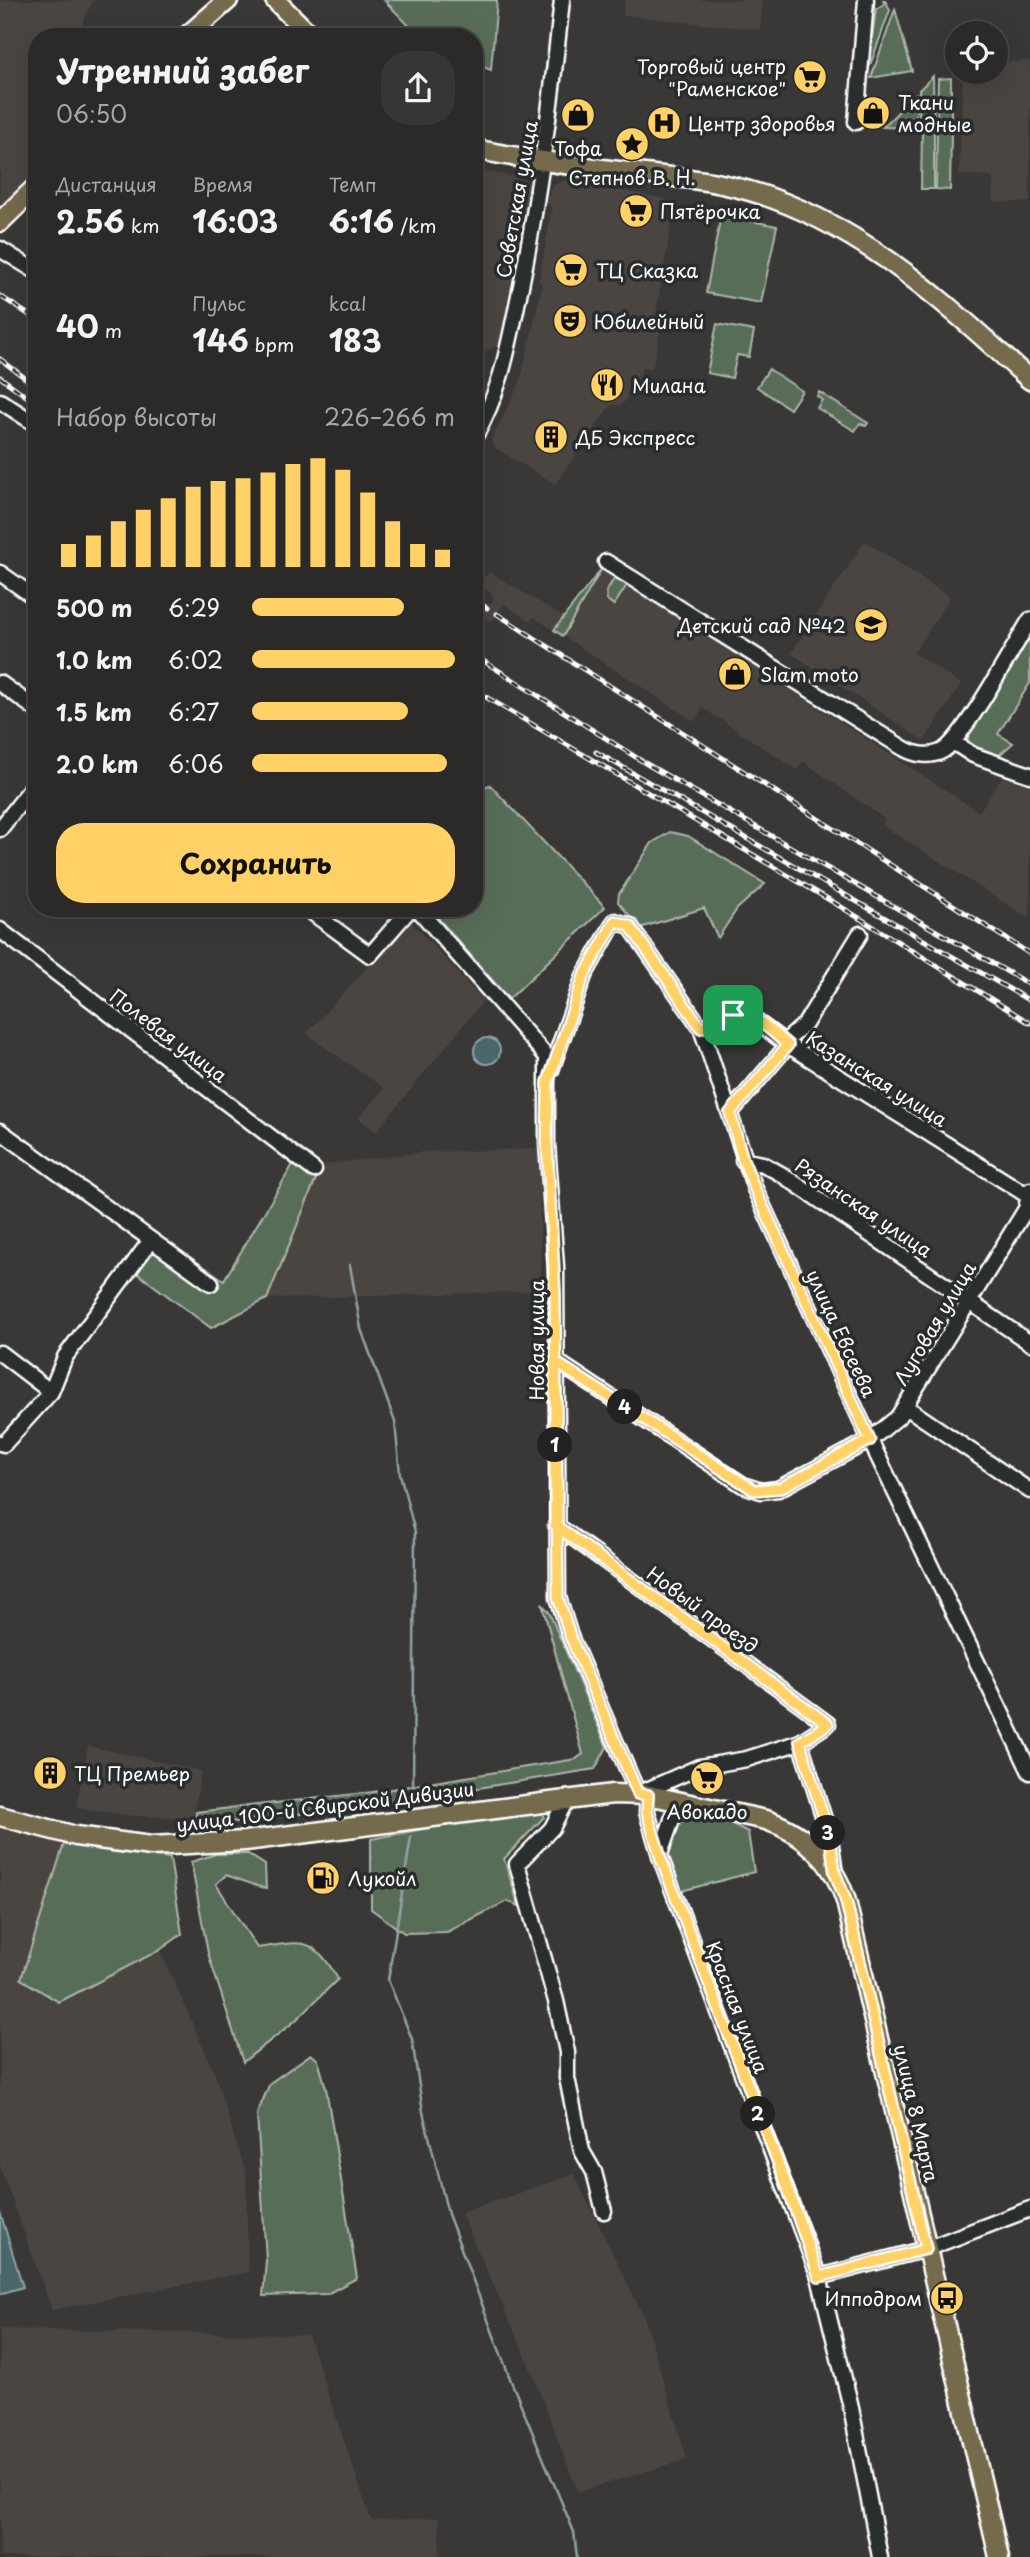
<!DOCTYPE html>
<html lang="ru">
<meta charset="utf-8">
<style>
:root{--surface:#2b2a29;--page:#373635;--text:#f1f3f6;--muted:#a6a7a8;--line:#474646;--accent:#ffd166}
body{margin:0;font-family:"Playpen Sans",sans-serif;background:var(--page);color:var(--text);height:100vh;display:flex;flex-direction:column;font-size:26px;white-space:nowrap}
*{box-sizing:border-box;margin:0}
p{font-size:23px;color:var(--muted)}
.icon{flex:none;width:38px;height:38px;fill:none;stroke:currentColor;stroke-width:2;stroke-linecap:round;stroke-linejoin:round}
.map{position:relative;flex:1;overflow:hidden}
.panel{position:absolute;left:28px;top:28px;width:455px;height:889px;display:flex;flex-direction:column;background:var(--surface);border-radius:28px;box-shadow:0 7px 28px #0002,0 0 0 2px var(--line)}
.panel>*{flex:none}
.controls{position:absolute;left:945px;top:21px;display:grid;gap:14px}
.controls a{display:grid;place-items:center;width:63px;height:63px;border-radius:50%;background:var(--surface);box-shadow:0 7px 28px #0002,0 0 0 2px var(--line);font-size:35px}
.pin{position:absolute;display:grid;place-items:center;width:60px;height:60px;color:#fff;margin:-30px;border-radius:14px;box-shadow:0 4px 10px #0006}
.km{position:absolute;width:35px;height:35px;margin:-18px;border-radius:50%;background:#222;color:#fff;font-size:19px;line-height:35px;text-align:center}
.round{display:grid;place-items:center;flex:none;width:74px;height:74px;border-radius:28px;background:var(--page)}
.summary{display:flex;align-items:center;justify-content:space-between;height:119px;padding:0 28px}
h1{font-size:32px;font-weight:700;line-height:52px}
.stats{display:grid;grid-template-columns:repeat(3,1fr);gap:10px;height:119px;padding:7px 28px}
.stats div{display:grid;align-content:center}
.stats b{font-size:30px;font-weight:700}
.stats small{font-size:19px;font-weight:400}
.stats p{font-size:19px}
.chart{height:196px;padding:14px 28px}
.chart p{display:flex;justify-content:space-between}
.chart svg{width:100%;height:126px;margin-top:7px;stroke:var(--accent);stroke-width:6}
.button{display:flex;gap:14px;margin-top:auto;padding:14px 28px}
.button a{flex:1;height:80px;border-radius:28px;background:var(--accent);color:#111;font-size:28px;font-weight:700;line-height:80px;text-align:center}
ul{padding:0 28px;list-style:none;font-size:23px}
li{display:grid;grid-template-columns:112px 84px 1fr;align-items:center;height:52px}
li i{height:18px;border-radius:9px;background:var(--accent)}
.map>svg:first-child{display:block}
</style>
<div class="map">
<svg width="1030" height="2557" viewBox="0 0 1030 2557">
<rect width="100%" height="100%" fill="#393837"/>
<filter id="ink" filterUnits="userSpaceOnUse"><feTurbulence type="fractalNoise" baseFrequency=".0143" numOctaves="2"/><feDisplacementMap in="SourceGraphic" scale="14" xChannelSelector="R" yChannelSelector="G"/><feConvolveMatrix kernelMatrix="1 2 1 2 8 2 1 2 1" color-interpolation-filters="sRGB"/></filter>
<g filter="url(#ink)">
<path fill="#4b4542" d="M0,0h93l-17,37h-39v131l-31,33 -6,2z
M625,0h138l-3,30 -137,-15z
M1030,61v141h-37v-26l-34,-1 4,-101 33,-2v-10z
M474,170l48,8 11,9 -30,156 -16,7 -13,-6z
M565,180l110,21 -21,123 6,9 -8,36 -10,-1 -3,14 -9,-2 -4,20 -5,5h-10l-56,79 -61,-37 -3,-7 29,-57 22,-97 -3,-5 13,-73 -6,-6 7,-16z
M865,541l85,56 -36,56 47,31 -37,57 -133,-88z
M602,568l377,244 23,-35 28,9v133l-148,-94 3,-6 -82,-58 -6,9 -94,-62 -9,13 -160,-104 -4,4 -26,-17 -12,17 -9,-5 11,-19 -16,-15 12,-10 73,45z
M410,920l73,81 -107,131 -17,-14 25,-30 -78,-54z
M539,1149l2,142 -274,8 55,-134 101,-13z
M88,1746l113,25 -8,47 -59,-2 -58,-8z
M0,1824l64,20 -43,135 38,23 101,-52 54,122 32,102 2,98 -196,38 -52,-144z
M574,2174l70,143 43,142 -109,33 -50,-130 -67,-149z
M0,2329l308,6 63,185 68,-2 1,39h-440z"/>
<path fill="#596d59" stroke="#acb6ac" stroke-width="2" d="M384,0h113l-6,70 -17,-7v-26h-54z
M883,0h2l5,10 -23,64 9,-65 8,-5z
M895,9l17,62 -41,7z
M933,76l1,52 -15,-1v-37z
M951,78v50h-14l1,-49z
M916,94v34l-33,-1z
M922,131h12v58h-13z
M937,131h14l-1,59 -14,-1z
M721,215l56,11 -16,77 -55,-10z
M717,324l37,7 -5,26 -12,-2 -5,23 -25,-5z
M769,369l33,22 -12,18 -33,-22z
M819,392l49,31 -2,3 -6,-3 -5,8 -38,-23 5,-8 -5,-4z
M602,568l-39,68 -9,-6z
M615,577l12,8 -13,20 -7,-5 -1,-8z
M1030,637v46l-32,51 15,9 -16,14 -29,-11v-10z
M490,785l115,122 -96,92 -80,-91h45v-108l9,-13z
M670,832l18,4 77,48 -28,25 -19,29 -14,-30 -64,20 -22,-26 1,-8 33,-51z
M295,1161l21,18 -49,120 -56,29 -78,-58 28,-32 63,42z
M542,1604l7,8 58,135 -12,22 -208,34 -192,24 1,-15 177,-20 203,-33 7,-5z
M538,1807l6,10 -40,42 15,47 -12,-5 -60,31 -43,1 -33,-24v-70z
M694,1815l36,8 18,9 6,40 -73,19 -15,-40c6,-16 10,-32 28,-36z
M64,1844l106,14 12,76 -22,16 -101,52 -38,-23z
M216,1854h32l17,11 1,24 -40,-14 -10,9 41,64c46,-6 55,-14 81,31l-43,42 -52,41 -35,-109 -17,-91z
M311,2054l7,6 8,28 31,190 -30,16 -64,2 3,-36 -9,-146 13,-31z"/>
<path fill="#48666b" stroke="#91a3a6" stroke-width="2" d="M474 1051a13 13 0 1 1 26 0a13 13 0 1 1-26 0Z
M0,2212l23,75 -23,7z"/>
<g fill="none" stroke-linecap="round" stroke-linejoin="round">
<path stroke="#91a3a6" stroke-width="2.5" d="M350,1265l11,64 34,93 5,52 15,58 -2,259
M411,1837l-23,143 24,59 11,73 25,102 63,167 63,151 3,25"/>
<g stroke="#fff" stroke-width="19">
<path id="minor" d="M856,122l10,-122
M0,249l37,23
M0,401l37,24
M474,438c29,-50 35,-97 47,-152 19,-95 31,-190 41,-286
M606,562l297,186c12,7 28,10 41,2 21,-14 70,-104 86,-130
M0,573l37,26
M0,683l37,27
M953,742l20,13 57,20
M0,829l37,-48
M306,908l64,47 41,-47
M417,908l130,149v87l9,122 2,331 12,39 68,158 61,-27 48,-8 53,-17 28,-18 -272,-199
M0,930l314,240
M701,1028l32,-13 16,1 39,29 242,152
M551,1070l33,-94 31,-55 15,5 71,102 54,161 115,251 160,332
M730,1113l58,-68 -1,-5 18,-16 55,-90
M0,1131l211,152
M743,1160l20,4 18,10 249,169
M0,1353l51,39
M556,1361l187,124 18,6 17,-2 92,-49 28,-23 128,-208 4,-19
M906,1407l124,84
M0,1443l4,1 47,-52 14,-35 86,-117
M800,1742l30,96 5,35
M648,1795l-1,17 14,47 158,418 31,126 30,154
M567,1798l-15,30 -35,36 39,137 11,51v26l15,73 12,21 10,39
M660,1854l19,-54
M819,2277l107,-28 104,-40"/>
</g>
<g stroke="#fff" stroke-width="23">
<path id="major" d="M275,0l37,37
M186,37l42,-37
M474,149c54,11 108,18 163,24 29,4 60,5 89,12 121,26 216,114 304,195
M0,222l37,-36
M0,1816l76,20 75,10 94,-5 368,-47 35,1 118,25c39,13 68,42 80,81l153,656"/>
</g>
<use href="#minor" stroke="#2a2d2e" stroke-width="14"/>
<use href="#major" stroke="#756b4b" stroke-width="18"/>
<g stroke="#fff" stroke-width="5">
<path id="rail" d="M0,296l37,24
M0,359l37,28
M0,377l37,27
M474,600l13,8
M497,614l533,340
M474,655l171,108 385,222
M474,690l364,215 192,118
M596,752l434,249"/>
</g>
<use href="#rail" stroke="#2a2d2e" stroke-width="2.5" stroke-dasharray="8" stroke-linecap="butt"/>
</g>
</g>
<g fill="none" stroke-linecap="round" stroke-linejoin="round" filter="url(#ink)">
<g stroke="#fff" stroke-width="14">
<path id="route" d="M733,1015l-32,13 -71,-102 -15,-5 -31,55 -36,106 -1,61 8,150 3,304 12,39 68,158 10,1 -1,17 14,47 124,322 34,96 107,-28 -80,-348 -11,-28 -5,-35 -30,-96 28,-18 -273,-199v-163l199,128 26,-2 90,-48 -115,-251 -12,-29 -13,-47 58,-68c-15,-12 -33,-34 -55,-30"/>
</g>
<use href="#route" stroke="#ffd166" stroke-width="9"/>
</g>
<defs>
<g id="supermarket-disc" transform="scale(1.75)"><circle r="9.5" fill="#ffd166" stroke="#2a2d2e"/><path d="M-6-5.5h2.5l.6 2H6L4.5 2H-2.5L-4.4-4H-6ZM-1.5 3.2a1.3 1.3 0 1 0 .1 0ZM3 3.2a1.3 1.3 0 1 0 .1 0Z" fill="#111"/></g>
<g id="shop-disc" transform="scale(1.75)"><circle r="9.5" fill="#ffd166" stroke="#2a2d2e"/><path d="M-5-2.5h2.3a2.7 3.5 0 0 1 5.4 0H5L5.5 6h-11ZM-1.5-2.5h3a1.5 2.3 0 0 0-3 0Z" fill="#111"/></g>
<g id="hospital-disc" transform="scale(1.75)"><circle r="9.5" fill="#ffd166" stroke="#2a2d2e"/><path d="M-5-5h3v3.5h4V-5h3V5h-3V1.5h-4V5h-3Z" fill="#111"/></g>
<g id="sight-disc" transform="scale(1.75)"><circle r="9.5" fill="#ffd166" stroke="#2a2d2e"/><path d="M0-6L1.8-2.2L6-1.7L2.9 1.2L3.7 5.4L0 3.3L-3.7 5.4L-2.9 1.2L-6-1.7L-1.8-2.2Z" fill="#111"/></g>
<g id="theatre-disc" transform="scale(1.75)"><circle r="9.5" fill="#ffd166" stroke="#2a2d2e"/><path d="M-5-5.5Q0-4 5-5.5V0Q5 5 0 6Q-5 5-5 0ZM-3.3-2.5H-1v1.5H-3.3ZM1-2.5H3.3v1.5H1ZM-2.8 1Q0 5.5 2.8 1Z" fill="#111"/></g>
<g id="restaurant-disc" transform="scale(1.75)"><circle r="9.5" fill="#ffd166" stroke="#2a2d2e"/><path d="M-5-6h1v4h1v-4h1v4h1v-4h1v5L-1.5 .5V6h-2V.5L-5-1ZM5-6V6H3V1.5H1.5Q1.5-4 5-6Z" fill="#111"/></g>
<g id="building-disc" transform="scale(1.75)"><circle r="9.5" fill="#ffd166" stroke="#2a2d2e"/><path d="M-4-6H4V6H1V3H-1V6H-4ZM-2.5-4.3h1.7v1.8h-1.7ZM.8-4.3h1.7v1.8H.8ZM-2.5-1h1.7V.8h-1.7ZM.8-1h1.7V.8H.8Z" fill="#111"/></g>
<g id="school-disc" transform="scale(1.75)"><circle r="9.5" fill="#ffd166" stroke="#2a2d2e"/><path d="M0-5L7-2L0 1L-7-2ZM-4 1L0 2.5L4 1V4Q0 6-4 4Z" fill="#111"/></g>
<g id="fuel-disc" transform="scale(1.75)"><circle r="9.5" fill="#ffd166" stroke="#2a2d2e"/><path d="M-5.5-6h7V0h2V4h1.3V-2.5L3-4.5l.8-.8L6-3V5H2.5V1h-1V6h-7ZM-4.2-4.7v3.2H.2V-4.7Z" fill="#111"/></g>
<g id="bus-disc" transform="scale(1.75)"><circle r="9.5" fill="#ffd166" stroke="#2a2d2e"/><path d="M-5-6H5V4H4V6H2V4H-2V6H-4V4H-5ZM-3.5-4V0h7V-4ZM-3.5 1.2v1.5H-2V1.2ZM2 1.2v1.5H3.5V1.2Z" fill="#111"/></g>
</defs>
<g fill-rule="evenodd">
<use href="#supermarket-disc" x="810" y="77"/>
<use href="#shop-disc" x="873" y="113"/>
<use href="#shop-disc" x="578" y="115"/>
<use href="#hospital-disc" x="664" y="123"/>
<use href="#sight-disc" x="632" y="144"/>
<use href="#supermarket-disc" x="636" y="211"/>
<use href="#supermarket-disc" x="571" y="270"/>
<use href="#theatre-disc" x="570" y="321"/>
<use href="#restaurant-disc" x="607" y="385"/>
<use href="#building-disc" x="551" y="437"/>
<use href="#school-disc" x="871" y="625"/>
<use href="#shop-disc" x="735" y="674"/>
<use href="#building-disc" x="50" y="1773"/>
<use href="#supermarket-disc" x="707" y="1778"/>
<use href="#fuel-disc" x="323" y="1878"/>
<use href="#bus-disc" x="947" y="2298"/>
</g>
<g text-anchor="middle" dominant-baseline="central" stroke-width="7" stroke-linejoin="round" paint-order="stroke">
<g font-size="19" fill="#fff" stroke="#2a2d2e" text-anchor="start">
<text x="786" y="66" text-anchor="end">Торговый центр<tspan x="786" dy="22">"Раменское"</tspan></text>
<text x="898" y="102">Ткани<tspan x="898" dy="22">модные</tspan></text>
<text x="688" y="123">Центр здоровья</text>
<text x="578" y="148" text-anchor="middle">Тофа</text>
<text x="632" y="177" text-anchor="middle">Степнов В. Н.</text>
<text x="660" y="211">Пятёрочка</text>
<text x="596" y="270">ТЦ Сказка</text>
<text x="594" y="321">Юбилейный</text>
<text x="632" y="385">Милана</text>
<text x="576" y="437">ДБ Экспресс</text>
<text x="846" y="625" text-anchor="end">Детский сад №42</text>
<text x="760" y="674">Slam moto</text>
<text x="74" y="1773">ТЦ Премьер</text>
<text x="707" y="1811" text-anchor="middle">Авокадо</text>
<text x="348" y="1878">Лукойл</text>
<text x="922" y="2298" text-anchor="end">Ипподром</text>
</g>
<g font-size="19" fill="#fff" stroke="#2a2d2e">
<text transform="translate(516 199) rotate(-80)">Советская улица</text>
<text transform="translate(169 1035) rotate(37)">Полевая улица</text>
<text transform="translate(877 1078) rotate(32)">Казанская улица</text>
<text transform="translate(864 1207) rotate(34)">Рязанская улица</text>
<text transform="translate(934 1323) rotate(-59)">Луговая улица</text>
<text transform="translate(842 1333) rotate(65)">улица Евсеева</text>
<text transform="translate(536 1340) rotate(-90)">Новая улица</text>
<text transform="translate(703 1609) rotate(36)">Новый проезд</text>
<text transform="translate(325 1806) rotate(-7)">улица 100-й Свирской Дивизии</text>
<text transform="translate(738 2007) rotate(69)">Красная улица</text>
<text transform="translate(917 2113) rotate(77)">улица 8 Марта</text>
</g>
</g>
</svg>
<div class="controls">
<a><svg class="icon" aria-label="locate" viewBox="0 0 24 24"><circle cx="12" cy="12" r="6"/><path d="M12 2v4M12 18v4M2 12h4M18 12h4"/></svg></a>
</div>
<div class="pin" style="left:733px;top:1015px;background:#1e9e55"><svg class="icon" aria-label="arrive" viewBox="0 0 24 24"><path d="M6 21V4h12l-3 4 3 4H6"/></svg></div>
<b class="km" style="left:555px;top:1445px">1</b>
<b class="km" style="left:758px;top:2114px">2</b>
<b class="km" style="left:828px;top:1833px">3</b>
<b class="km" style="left:625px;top:1407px">4</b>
<section class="panel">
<div class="summary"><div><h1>Утренний забег</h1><p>06:50</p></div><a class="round"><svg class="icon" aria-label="share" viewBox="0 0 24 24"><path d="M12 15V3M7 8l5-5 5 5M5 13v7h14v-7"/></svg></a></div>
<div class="stats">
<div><p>Дистанция</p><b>2.56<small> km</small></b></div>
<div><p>Время</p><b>16:03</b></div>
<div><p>Темп</p><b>6:16<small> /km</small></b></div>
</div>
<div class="stats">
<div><b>40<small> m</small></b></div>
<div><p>Пульс</p><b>146<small> bpm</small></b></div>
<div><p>kcal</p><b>183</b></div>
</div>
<div class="chart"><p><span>Набор высоты</span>226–266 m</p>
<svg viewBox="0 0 160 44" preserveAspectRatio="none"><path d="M5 44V36M15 44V33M25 44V28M35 44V24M45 44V20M55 44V16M65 44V14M75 44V13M85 44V11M95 44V8M105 44V6M115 44V10M125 44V18M135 44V28M145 44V36M155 44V38"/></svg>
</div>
<ul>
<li><b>500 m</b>6:29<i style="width:75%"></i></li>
<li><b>1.0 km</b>6:02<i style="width:100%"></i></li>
<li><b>1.5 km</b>6:27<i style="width:77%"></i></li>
<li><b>2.0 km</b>6:06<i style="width:96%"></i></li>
</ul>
<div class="button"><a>Сохранить</a></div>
</section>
</div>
